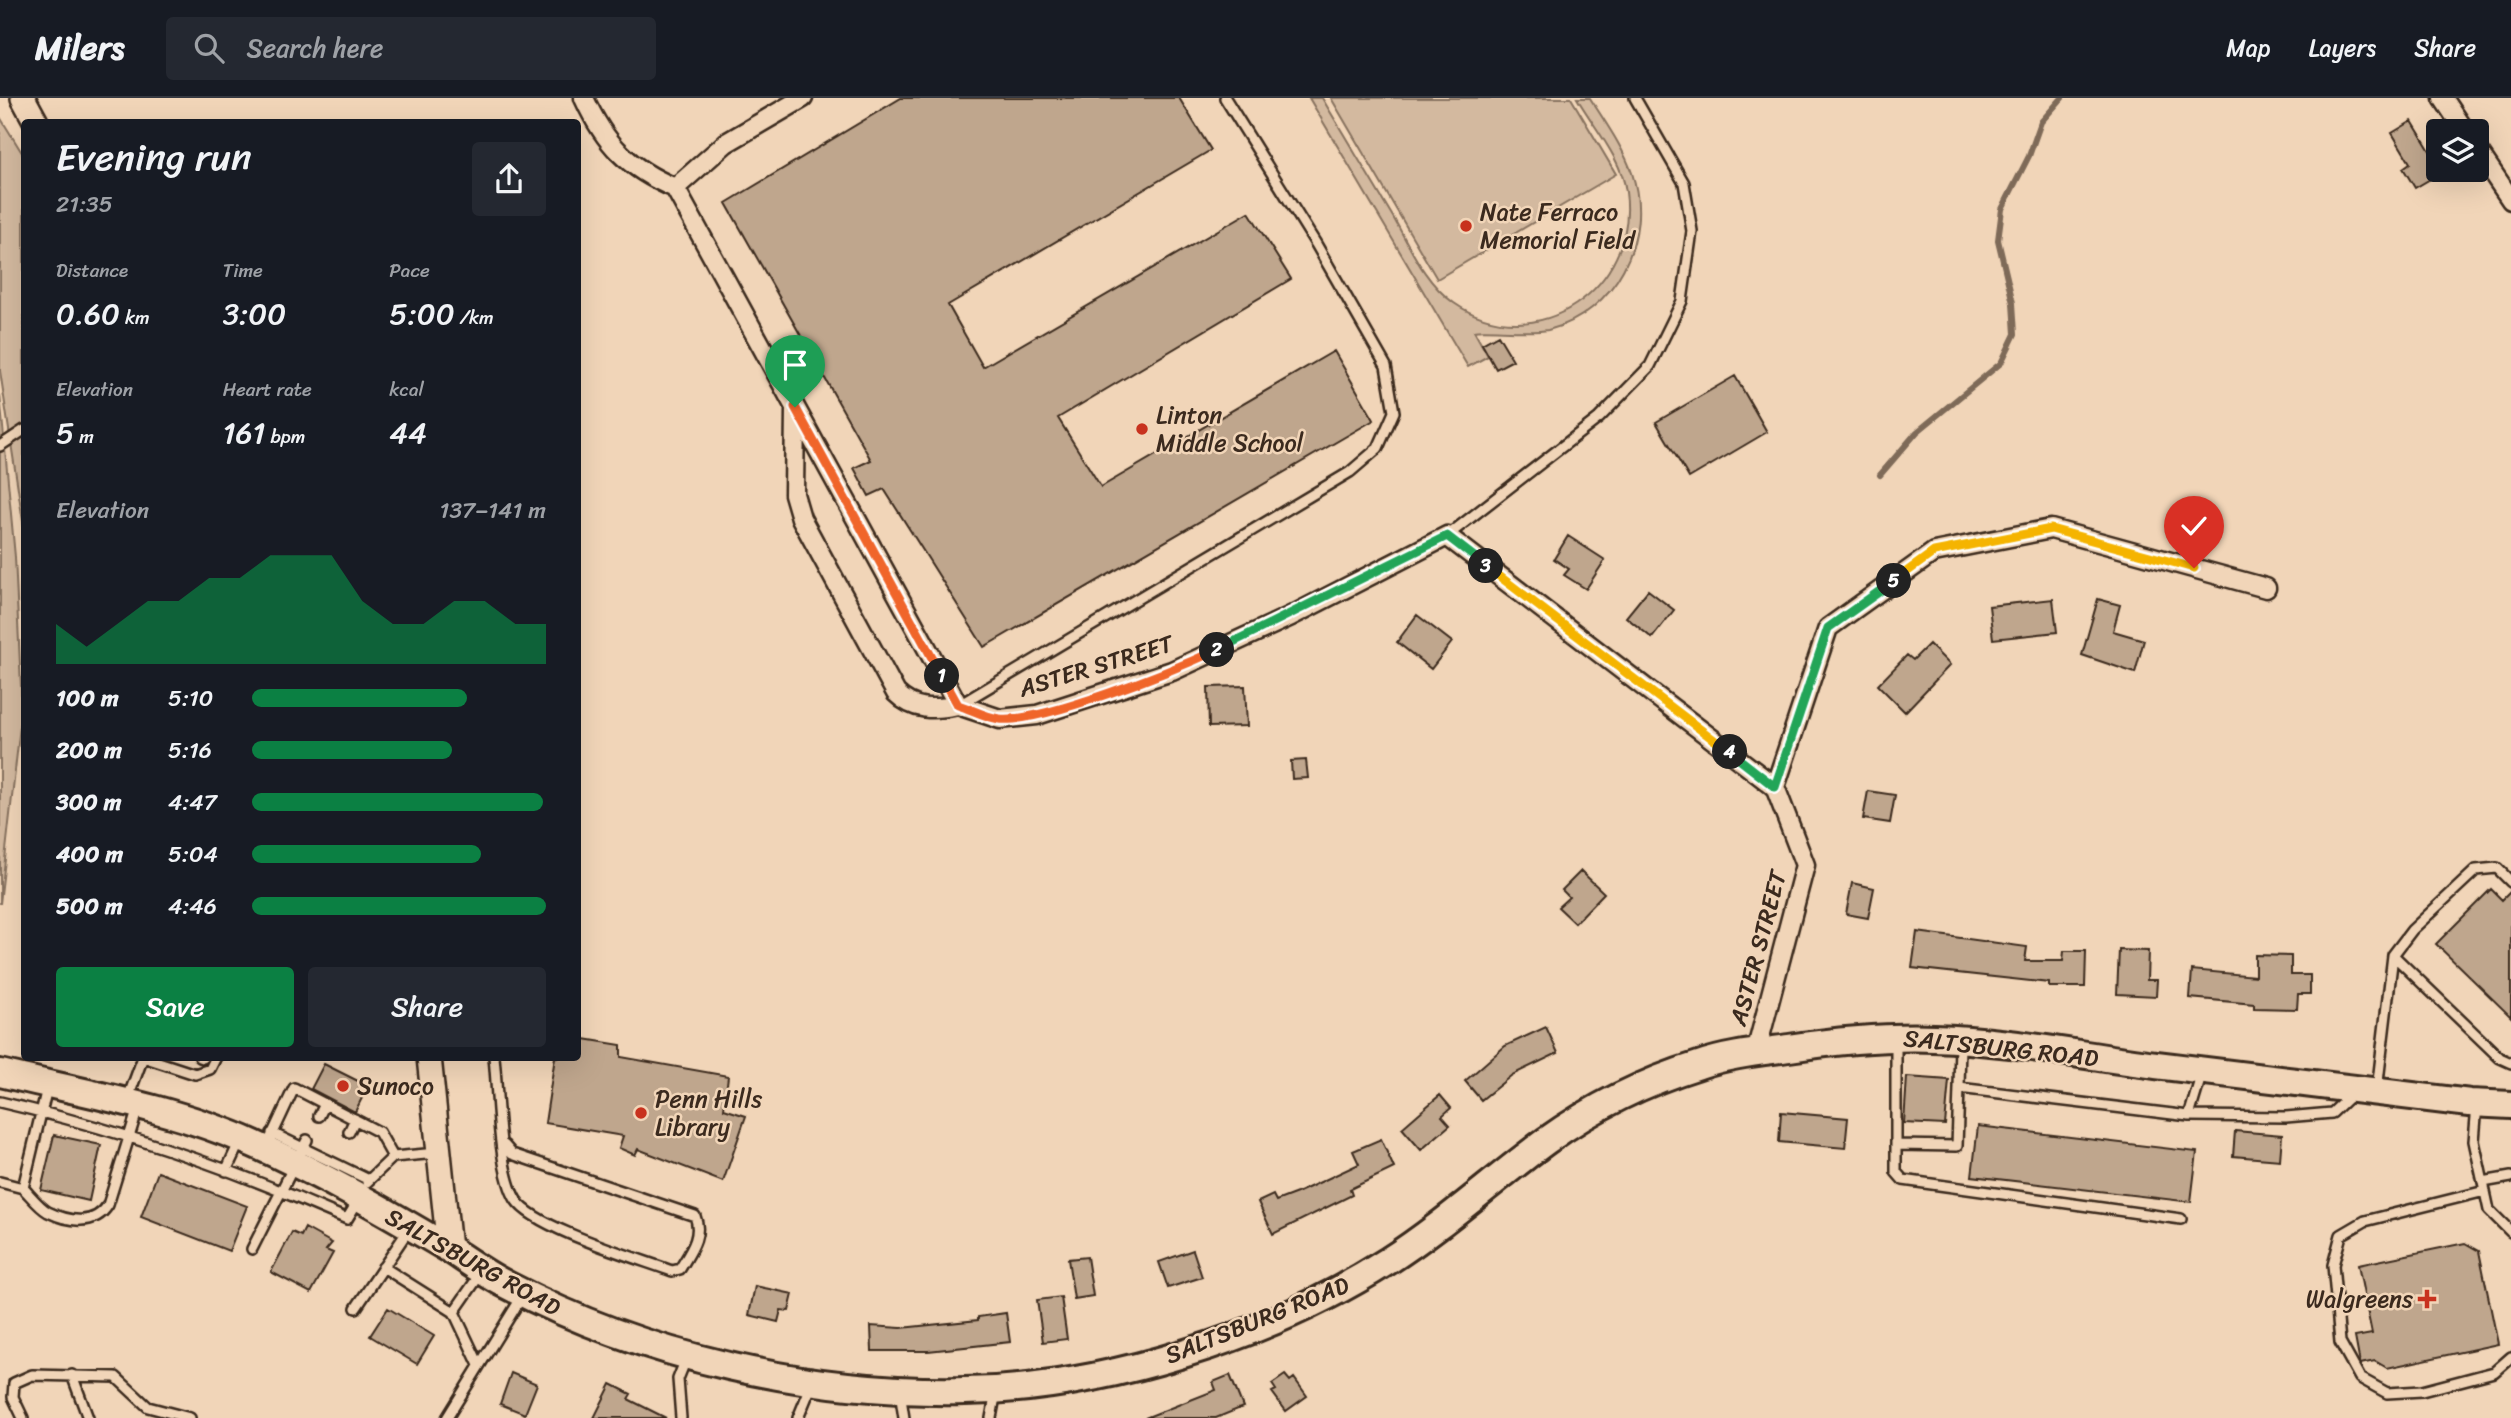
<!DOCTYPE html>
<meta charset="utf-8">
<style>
:root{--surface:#171b24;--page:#242831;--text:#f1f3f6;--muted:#9ea1a6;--line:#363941;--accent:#0b8043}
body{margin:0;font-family:Sriracha,sans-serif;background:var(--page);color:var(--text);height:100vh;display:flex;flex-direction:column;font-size:26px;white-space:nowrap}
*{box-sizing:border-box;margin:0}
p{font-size:23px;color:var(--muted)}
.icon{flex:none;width:38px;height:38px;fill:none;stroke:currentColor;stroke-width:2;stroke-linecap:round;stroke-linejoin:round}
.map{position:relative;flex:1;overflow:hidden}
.panel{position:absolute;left:21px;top:21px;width:560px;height:942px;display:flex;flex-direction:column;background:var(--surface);border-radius:7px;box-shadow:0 7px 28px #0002}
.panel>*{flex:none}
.buttons{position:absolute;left:2426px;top:21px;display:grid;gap:14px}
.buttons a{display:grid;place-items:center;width:63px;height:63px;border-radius:7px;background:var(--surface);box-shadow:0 7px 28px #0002;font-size:35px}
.pin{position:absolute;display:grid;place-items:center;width:60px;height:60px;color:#fff;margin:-72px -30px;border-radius:50% 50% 50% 0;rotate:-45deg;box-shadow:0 0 7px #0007}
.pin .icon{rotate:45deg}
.km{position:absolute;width:35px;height:35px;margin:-18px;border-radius:50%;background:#222;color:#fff;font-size:19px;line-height:35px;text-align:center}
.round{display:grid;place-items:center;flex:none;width:74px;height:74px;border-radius:7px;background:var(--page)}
.headline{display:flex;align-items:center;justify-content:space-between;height:119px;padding:0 35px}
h1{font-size:38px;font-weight:600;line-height:52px}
.metrics{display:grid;grid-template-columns:repeat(3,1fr);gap:10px;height:119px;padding:7px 35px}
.metrics div{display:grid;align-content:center}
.metrics b{font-size:30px;font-weight:600}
.metrics small{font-size:19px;font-weight:400}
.metrics p{font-size:19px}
.chart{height:196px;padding:14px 35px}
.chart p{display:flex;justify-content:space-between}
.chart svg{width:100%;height:126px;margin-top:7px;fill:var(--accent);opacity:.7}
.action{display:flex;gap:14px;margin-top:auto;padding:14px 35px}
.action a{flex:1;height:80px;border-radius:7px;background:var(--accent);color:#fff;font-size:28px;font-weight:600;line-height:80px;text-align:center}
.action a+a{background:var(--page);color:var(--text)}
ul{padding:0 35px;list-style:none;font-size:23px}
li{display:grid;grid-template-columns:112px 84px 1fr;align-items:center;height:52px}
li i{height:18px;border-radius:9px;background:var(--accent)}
header{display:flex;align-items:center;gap:42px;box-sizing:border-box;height:98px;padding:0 35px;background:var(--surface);border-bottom:2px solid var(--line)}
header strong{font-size:33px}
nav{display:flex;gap:38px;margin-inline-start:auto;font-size:24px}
.search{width:490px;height:63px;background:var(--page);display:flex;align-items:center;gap:18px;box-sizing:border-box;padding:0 24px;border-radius:7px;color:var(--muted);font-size:26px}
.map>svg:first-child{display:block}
</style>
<header>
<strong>Milers</strong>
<div class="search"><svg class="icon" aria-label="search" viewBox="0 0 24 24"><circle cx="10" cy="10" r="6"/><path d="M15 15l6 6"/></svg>Search here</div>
<nav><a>Map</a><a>Layers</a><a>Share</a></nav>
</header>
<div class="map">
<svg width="2511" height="1320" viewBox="0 0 2511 1320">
<rect width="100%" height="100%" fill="#f1d5b8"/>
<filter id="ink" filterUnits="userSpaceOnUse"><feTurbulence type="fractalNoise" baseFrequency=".0143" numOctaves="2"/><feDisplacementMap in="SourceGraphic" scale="14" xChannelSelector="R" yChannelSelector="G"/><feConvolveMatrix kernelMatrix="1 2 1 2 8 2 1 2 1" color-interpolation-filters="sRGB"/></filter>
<g filter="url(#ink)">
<path fill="#d3b99f" stroke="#87725e" stroke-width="2" d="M1309,0h13c24,40 47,79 71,119 17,30 32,66 61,86 82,57 185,-16 172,-111 -4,-33 -33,-66 -49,-94h13c15,24 33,49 42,75 22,65 -17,140 -84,157 -19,4 -68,-2 -74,1l14,25 -20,11z
M1331,0h240l45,76 -179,105z
M0,19l24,39v372l-24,-157z
M0,297l15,162 7,151 -22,196z"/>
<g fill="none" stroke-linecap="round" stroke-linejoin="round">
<path stroke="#7e6a58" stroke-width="6" d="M1880,377l37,-43 84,-69 14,-29 -2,-31 -15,-63 4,-31 27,-53 12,-34 21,-24"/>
</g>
<path fill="#bfa68d" stroke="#3b2a1e" stroke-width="2" d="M901,0h278l32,52 -263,155 35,62 266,-155 42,67 -233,139 43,69 233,-136 40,69 -390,227 -100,-158 -15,7 -15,-28 17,-8 -145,-257z
M2412,23l26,43v6l4,2 -27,16 -12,-20 7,-5 -18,-30z
M1498,237l15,25 -17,9 -14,-25z
M1735,278l32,56 -78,46 -33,-56z
M1568,438l37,24 -19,29 -22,-14 5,-6 -15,-10z
M1648,492l26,20 -22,28 -26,-21z
M2053,501l4,33 -64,7 -4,-33z
M2098,501l22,6 -7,26 31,9 -9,33 -53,-18z
M1417,517l35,27 -21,27 -34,-27z
M1929,546l21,21 -45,47 -27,-27 29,-30 6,5z
M1245,588l2,40 -38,1 -1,-40z
M1306,662l2,18 -16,1 -1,-18z
M1868,693l27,4 -5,28 -27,-4z
M1581,773l23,22 -29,30 -17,-16 11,-10 -7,-7z
M1852,785l22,5 -6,30 -22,-4z
M2491,791l11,11 9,-9v126l-75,-73z
M1917,834l110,15 -2,14h38l1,-10h22l-1,36h-36v-4l-137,-15z
M2119,852l29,1 -1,29h10l-1,16 -39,-2z
M2255,857l36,1v19h19v19h-12l-1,15 -43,-1v-4l-64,-6 2,-28 63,6z
M1546,929l12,26 -46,22 -31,25 -16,-19 40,-35z
M578,940l43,7v12l107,19 -4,33 22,7 -23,66 -85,-33 -3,6 -16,-7 4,-12 -78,-13 10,-66h23z
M324,966l44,22 -13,26 -44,-23z
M1907,979l42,3 -4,45 -41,-2z
M1440,997l11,13 -9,8 8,9 -29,25 -19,-22z
M1781,1014l67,6 -3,30 -66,-6z
M1978,1028l219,26 -6,50 -219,-26z
M2235,1033l47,4 -2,25 -47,-4z
M54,1037l47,10 -12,56 -48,-11z
M1381,1041l13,29 -44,21 2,6 -79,39 -15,-32 15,-7 3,6 21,-8 62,-29 -6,-13z
M158,1074l89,34 -18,45 -88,-34z
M305,1130l27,15 -6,7 7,3 -22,40 -40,-21 21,-40 9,4z
M2465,1145l14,8 19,93 -111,24 -12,-7 -15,3 -5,-27 17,-3 -14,-69z
M1193,1152l9,27 -34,11 -9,-26z
M1087,1159l6,39 -19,3 -6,-40z
M755,1188l38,8 -4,17 -8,-1 -3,12 -29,-7z
M1061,1199l6,42 -24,3 -6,-42z
M388,1210l46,28 -17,28 -47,-28z
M1006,1215l4,29 -82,9h-56l-1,-25 30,2 77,-8v-3z
M511,1275l26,11 -12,30 -25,-10z
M1230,1277l13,32 -27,11h-71l71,-28 -3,-8z
M1285,1277l5,6 4,-3 13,18 -21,15 -14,-19 4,-2 -4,-6z
M611,1286l20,10 -3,5 38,19h-72z"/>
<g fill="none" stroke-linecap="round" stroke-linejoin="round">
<g stroke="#3b2a1e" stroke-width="14">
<path id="service" d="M0,348l24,-16
M1447,438l152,-118 51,-52 32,-65 10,-70 -8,-48 -49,-85
M959,607l391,-233 28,-24 16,-36 -8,-46 -70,-122 -91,-146
M2393,857l107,103 11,5
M1896,941v133l7,8 278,39
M1960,945l-1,45 230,28 13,-43
M143,959l52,17 15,-5 6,-12
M200,959l3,1
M494,959c4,36 4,114 22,143 18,28 121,58 156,71l8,-2c10,-17 23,-33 15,-53l-183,-62 -8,-9
M47,990l-24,100c7,7 16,19 25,24 21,10 47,14 60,-7l30,-97
M2377,992l16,-135 19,-25 64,-60 21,-2 14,14
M128,1000l15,-41
M0,1004c118,27 236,68 347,117l11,-18
M2477,1007l-3,36 15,69 22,22
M319,1018l6,-12
M2189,1018l97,1 46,-4 21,-20
M349,1034l6,-13
M272,1035l97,47
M1897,1047l60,1 2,-58
M266,1050l28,-60 85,44 14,25
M226,1073l14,-30
M0,1084l23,6
M367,1084l26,-25 44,-4
M2483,1084l28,-5
M2485,1093l-120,30 -24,14 -8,30 7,77 20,36 27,15 35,-2 72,-19 17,-15
M252,1151l55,-109
M383,1169l71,45 25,53
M356,1210l53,-79
M454,1214l27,-39
M72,1277l16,43
M900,1294l4,26
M23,1320l-10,-21 1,-14 18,-8 84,2 32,30 42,11
M447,1320l76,-123
M681,1320l-3,-39 8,-20
M798,1320l14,-34
M991,1320l5,-26"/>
</g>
<g stroke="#3b2a1e" stroke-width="23">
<path id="minor" d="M584,0c21,46 44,70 91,90
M803,0l-77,45 -51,45 283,517 42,14 37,-4 135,-44 119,-55 156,-80 328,251 30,78 -49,187
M2443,0l22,33
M2476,50l35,52
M795,310l-1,86 7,24 95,175c18,18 38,17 62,12
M1775,689l53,-159 106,-76 117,-23 215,59"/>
</g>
<g stroke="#3b2a1e" stroke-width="28">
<path id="tertiary" d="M23,0l13,24
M429,959l20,192"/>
</g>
<g stroke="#3b2a1e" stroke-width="32">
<path id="secondary" d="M0,975c85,20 174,35 254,71 67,30 133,68 197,106 18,12 36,25 56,35 138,72 302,109 458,106 139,-2 306,-55 423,-130 56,-36 105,-81 158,-120 46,-33 98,-59 153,-76 28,-10 60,-13 90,-17 48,-7 96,-12 145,-10 73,2 149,18 222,27 105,13 209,25 314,38l41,2"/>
</g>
<use href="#service" stroke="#f1d5b8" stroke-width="9"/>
<use href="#minor" stroke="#f1d5b8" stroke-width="18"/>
<use href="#tertiary" stroke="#f1d5b8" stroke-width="23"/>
<use href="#secondary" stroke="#f1d5b8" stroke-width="26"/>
</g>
</g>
<g fill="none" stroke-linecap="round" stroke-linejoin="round" filter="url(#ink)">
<g stroke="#fff" stroke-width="14">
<path id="split-1" d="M795,309l147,269"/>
</g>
<g stroke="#fff" stroke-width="14">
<path id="split-2" d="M942,578l16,29c13,4 27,12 41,14 41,5 177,-50 218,-69"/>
</g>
<g stroke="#fff" stroke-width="14">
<path id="split-3" d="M1217,552l230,-114 39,30"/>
</g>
<g stroke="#fff" stroke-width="14">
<path id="split-4" d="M1486,468l244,186"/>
</g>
<g stroke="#fff" stroke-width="14">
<path id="split-5" d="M1730,654l45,35 53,-159 66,-47"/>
</g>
<g stroke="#fff" stroke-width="14">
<path id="split-6" d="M1894,483l40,-29 117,-23 143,39"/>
</g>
<use href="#split-1" stroke="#f0652b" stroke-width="9"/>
<use href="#split-2" stroke="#f0652b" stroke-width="9"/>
<use href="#split-3" stroke="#22a559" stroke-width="9"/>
<use href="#split-4" stroke="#f5b400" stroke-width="9"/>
<use href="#split-5" stroke="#22a559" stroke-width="9"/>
<use href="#split-6" stroke="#f5b400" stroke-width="9"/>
</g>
<g fill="#c8321e" stroke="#f1d5b8" stroke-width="2.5">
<circle cx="1466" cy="128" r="7"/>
<circle cx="1142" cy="331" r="7"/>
<circle cx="343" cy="988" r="7"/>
<circle cx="641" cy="1015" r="7"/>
<path d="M2423.5 1190.5h7v7h7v7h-7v7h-7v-7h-7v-7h7z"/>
</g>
<g text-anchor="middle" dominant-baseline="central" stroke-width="5" stroke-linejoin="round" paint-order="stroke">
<g font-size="24" fill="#3b2a1e" stroke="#f1d5b8" text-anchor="start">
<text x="1480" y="114">Nate Ferraco<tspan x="1480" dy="28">Memorial Field</tspan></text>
<text x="1156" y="317">Linton<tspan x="1156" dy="28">Middle School</tspan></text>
<text x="357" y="988">Sunoco</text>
<text x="655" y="1001">Penn Hills<tspan x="655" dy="28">Library</tspan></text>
<text x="2413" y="1201" text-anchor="end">Walgreens</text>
</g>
<g font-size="24" fill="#3b2a1e" stroke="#f1d5b8">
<text transform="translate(1096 568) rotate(-17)">ASTER STREET</text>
<text transform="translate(1758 850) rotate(-75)">ASTER STREET</text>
<text transform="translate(2001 950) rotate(6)">SALTSBURG ROAD</text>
<text transform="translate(473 1164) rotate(29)">SALTSBURG ROAD</text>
<text transform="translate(1257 1222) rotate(-22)">SALTSBURG ROAD</text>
</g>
</g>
</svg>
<div class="buttons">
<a><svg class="icon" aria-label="layers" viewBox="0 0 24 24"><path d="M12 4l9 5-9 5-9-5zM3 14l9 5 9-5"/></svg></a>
</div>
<div class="pin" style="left:795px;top:309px;background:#1e9e55"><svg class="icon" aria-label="arrive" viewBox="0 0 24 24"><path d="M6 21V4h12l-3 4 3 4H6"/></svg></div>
<div class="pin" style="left:2194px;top:470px;background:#d93025"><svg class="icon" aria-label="check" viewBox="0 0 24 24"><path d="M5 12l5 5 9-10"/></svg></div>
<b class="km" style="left:942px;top:578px">1</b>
<b class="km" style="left:1217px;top:552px">2</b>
<b class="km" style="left:1486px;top:468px">3</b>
<b class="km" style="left:1730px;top:654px">4</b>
<b class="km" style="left:1894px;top:483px">5</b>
<section class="panel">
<div class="headline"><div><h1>Evening run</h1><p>21:35</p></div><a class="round"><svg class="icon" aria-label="share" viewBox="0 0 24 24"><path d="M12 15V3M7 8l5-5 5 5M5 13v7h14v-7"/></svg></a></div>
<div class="metrics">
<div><p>Distance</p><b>0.60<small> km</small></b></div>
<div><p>Time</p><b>3:00</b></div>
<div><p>Pace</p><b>5:00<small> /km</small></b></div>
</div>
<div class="metrics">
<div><p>Elevation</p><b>5<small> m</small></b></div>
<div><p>Heart rate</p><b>161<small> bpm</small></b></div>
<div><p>kcal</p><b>44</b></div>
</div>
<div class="chart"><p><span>Elevation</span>137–141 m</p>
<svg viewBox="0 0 160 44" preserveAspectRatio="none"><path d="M0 44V30L10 38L20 30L30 22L40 22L50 14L60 14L70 6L80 6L90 6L100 22L110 30L120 30L130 22L140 22L150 30L160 30V44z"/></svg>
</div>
<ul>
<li><b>100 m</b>5:10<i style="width:73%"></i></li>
<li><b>200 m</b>5:16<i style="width:68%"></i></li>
<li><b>300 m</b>4:47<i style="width:99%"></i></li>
<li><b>400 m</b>5:04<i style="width:78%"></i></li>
<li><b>500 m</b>4:46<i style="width:100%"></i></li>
</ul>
<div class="action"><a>Save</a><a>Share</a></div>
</section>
</div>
